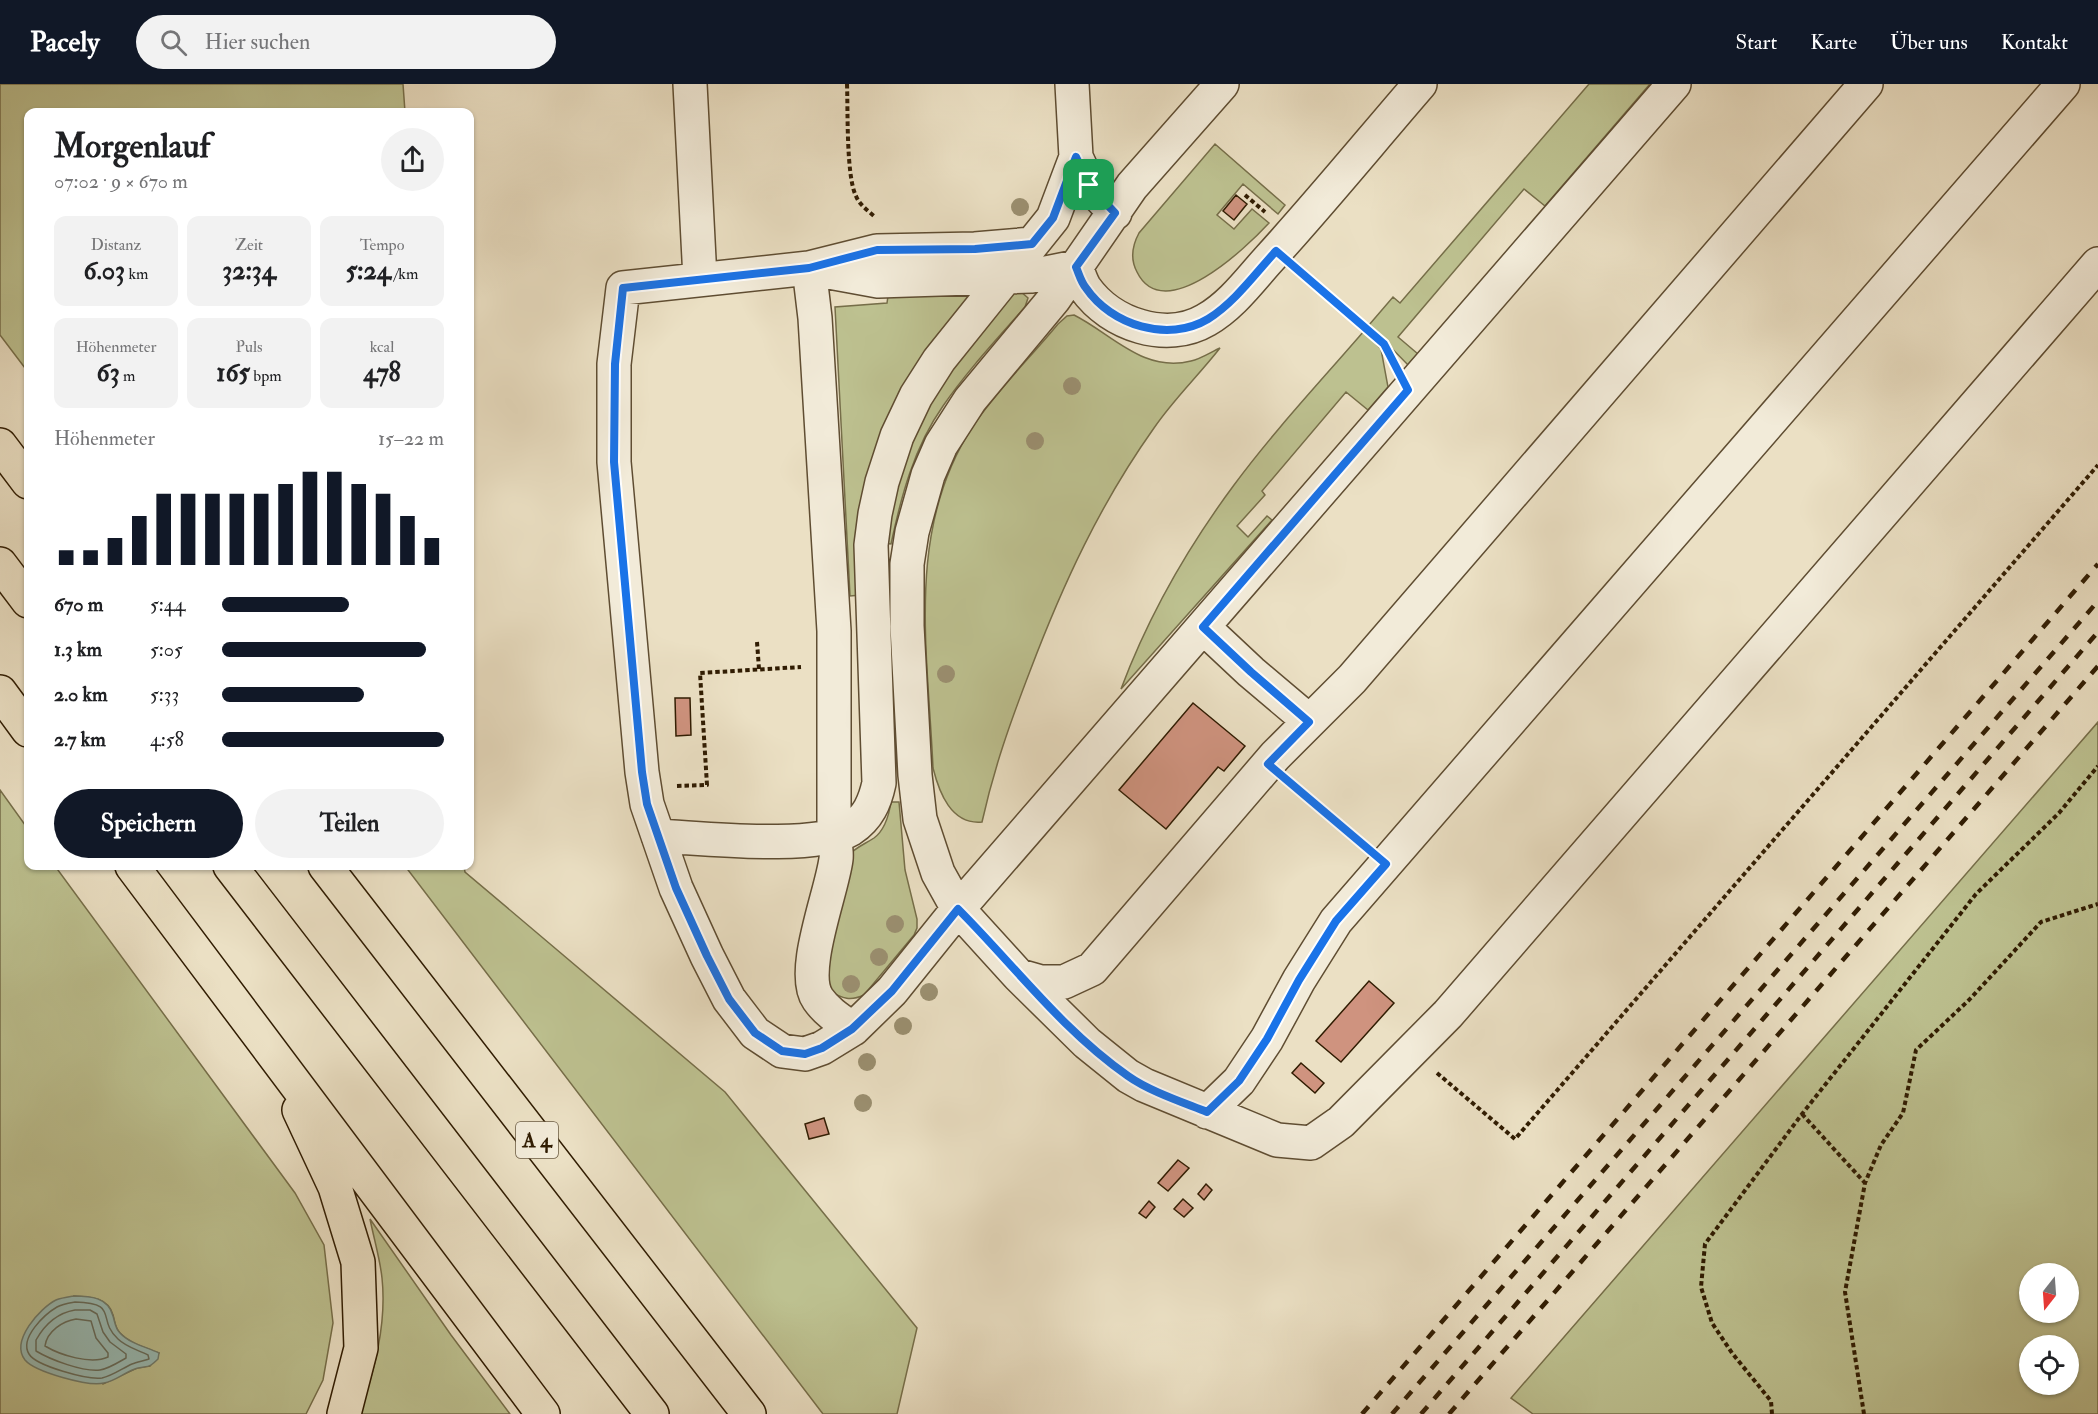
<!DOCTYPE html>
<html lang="de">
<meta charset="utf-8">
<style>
:root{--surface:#fff;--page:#f2f2f2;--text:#202124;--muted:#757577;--accent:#111827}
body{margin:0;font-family:"IM FELL Double Pica",serif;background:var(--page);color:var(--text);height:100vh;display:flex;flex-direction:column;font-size:22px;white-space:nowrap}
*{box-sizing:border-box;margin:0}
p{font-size:20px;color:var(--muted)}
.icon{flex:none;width:33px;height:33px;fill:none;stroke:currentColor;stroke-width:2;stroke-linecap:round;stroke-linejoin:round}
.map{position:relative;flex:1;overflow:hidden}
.side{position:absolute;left:24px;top:24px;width:450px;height:762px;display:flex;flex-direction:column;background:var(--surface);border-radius:12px;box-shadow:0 2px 4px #0004}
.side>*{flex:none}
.needle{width:39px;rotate:197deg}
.tools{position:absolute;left:2019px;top:1179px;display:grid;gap:12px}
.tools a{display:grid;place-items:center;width:60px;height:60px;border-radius:50%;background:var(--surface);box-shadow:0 2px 4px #0004;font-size:30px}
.pin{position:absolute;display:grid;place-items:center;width:51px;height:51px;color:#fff;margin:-26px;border-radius:12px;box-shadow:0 3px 9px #0006}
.round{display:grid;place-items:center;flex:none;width:63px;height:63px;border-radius:32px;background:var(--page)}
.head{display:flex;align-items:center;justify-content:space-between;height:102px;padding:0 30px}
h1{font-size:33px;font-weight:700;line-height:45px}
.figures{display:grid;grid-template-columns:repeat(3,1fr);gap:9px;height:102px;padding:6px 30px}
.figures div{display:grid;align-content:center;border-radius:12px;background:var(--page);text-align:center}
.figures b{font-size:26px;font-weight:700}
.figures small{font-size:16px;font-weight:400}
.figures p{font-size:16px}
.chart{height:168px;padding:12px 30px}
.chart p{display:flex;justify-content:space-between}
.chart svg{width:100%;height:108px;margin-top:6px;stroke:var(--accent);stroke-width:6}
.action{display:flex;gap:12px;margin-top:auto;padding:12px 30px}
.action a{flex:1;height:69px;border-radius:36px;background:var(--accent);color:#fff;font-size:24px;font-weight:700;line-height:69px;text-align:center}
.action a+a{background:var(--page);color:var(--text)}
ul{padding:0 30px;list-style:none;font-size:20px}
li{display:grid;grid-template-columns:96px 72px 1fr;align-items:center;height:45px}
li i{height:15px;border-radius:8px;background:var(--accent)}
header{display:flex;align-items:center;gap:36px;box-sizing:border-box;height:84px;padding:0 30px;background:var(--accent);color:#fff}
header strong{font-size:28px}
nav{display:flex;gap:33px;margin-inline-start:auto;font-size:21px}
.search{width:420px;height:54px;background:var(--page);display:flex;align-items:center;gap:15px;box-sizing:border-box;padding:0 21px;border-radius:33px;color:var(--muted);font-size:22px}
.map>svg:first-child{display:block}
</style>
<header>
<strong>Pacely</strong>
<div class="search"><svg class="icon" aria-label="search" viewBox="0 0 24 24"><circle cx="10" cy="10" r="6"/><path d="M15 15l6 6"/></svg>Hier suchen</div>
<nav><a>Start</a><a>Karte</a><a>Über uns</a><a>Kontakt</a></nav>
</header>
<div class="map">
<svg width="2098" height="1330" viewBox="0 0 2098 1330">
<rect width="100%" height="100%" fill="#ebe0c4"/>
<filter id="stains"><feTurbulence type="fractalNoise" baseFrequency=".00333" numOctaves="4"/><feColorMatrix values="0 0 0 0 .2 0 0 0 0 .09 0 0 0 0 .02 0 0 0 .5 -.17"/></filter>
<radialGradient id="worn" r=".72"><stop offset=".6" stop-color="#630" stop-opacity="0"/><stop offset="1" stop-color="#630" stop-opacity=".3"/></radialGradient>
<path fill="#bdc190" stroke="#766e49" stroke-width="1.5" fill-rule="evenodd" d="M0,0h403l2,28h-377v260l-28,-37z
M1589,0h61l-105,122 -21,-17 -126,148 20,17 -10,11 -39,-40 24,-28 7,6z
M1215,60l70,61 -7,9 -35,-30 -26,31 17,14 18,-20 17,14c-22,24 -105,104 -132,49 -7,-13 -5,-26 2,-39z
M1020,207l8,7 -3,9c-28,32 -58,64 -82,99 -29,41 -42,91 -52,138l-9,-1 2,-20 39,-116 87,-114z
M970,209l3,2 -39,53 -73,247 -11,1 -15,-289 52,-4 1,-7z
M1074,231c38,19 69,58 117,46 10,-2 20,-9 29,-13 -21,27 -47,52 -66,80 -54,76 -91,156 -124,243 -20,52 -36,97 -48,151 -31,3 -43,-30 -49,-54 -5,-117 -28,-239 40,-342 25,-37 57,-68 85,-102l9,-8z
M1364,247l17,18 7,38 -20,23 -22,-18 -84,99 3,4 -28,31 11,11 19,-21 5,4 -151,169c27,-72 67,-142 113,-204 40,-54 86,-103 130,-154z
M2098,638v692h-565l-22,-16zM2030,1190h38v38h-38zM2030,1262h38v38h-38z
M0,706l28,39v37h27l240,327 29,52 9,78 -10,57 -17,34h-306zM74,1212c16,1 34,1 39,19 2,7 2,13 7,18 9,10 26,15 39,20l-9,13 -13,2 -34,16z
M891,718h8l6,68 12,49v9l-3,7 -50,60c-13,6 -22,4 -33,-4l-6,-21 24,-115c7,-8 16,-11 25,-17 11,-8 15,-23 17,-36z
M405,782h59l1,6 260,220 192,236 -20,86h-74z
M370,1135l81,116 59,79h-150c14,-44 27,-89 22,-136 -2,-19 -8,-39 -12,-59z"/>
<path fill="#98bdb8" stroke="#6e7d6f" stroke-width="1.5" d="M74,1212c16,0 34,1 39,20 2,6 2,12 7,17 10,11 27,14 39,20l-1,6c-2,2 -4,4 -7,6 -3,2 -9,2 -13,3 -12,3 -22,13 -34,15 -15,4 -69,-11 -79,-23 -15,-19 15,-52 31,-60 5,-2 12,-3 18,-4z"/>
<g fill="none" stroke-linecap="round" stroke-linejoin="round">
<path stroke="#646c5d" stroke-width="1.5" d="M75,1218c45,1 21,17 43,37 8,8 20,11 30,16l1,4c-6,2 -12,3 -17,5 -9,4 -20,12 -30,14 -14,2 -66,-12 -73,-24 -10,-16 16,-40 28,-47 5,-3 12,-4 18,-5z
M75,1226h15l7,4 6,18 7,10 16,12v4c-7,4 -18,11 -26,12 -17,2 -49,-10 -64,-19v-11c9,-16 21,-27 39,-30z
M76,1235l15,2 5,17 12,15v4c-17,8 -48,-2 -63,-11 2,-15 18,-25 31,-27z"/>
</g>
<path fill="#cf937f" stroke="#301c02" stroke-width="1.5" d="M1236,111l11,9 -13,16 -11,-9z
M675,614h15l1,37 -15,1z
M1193,619l52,43 -21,25 -6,-4 -52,62 -47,-39z
M1369,897l25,22 -53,59 -25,-21z
M1301,979l23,20 -9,10 -23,-20z
M824,1034l5,16 -20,5 -4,-15z
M1178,1076l11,8 -21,23 -10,-8z
M1206,1100l6,6 -8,10 -6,-6z
M1183,1115l10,9 -9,9 -10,-8z
M1149,1117l6,6 -9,11 -7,-5z"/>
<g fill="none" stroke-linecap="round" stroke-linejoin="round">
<g stroke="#5f4d32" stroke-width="36">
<path id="minor" d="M690,0l10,195
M1072,0l4,73 13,28 26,28
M1222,0l-90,102 -78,113 -84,101 -29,45 -13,30 -16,57 -5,32v62l8,149 5,44 18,54 20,36 60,66 69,68 41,33 16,9 133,55 34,3 30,-21 107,-108 650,-750
M1032,160l-57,5 -98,2 -68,17 -186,20 -9,76v98l28,310 5,32 29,84 31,68 22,43 26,34 27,18 23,3 17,-6 31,-19 39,-38 66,-82 716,-825
M1076,183c3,7 5,15 9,21 26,37 82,55 121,32 25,-14 44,-40 62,-60 52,-57 101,-117 152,-176
M809,184l6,50 19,313v205c1,7 3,16 2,23 -4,33 -37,113 -18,140 9,13 22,21 35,30
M818,186l60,11 153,-5 45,-9
M1203,543l48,45 58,49
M658,752c45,2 156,15 193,-7 17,-11 24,-27 28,-46l-8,-238 4,-31 7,-32 15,-46 19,-40 23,-36 114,-142 23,-61
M1020,892l21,6h23l28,-13 183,-213 77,-77 514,-595
M1207,1028l32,-31 28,-42 32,-59 37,-59 727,-837"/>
</g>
<g stroke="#301c02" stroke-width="36">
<path id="highway" d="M0,361l28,37
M0,480l28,37
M0,608l28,38
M132,782l411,548
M230,782l422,548
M325,782l424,548
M299,1026l36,77 23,75 3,86 -17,66"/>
</g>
<path stroke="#301c02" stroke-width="4" stroke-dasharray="4.5 3" stroke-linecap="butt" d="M847,0c1,25 -1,92 9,112 3,8 11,14 18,20
M1245,111l20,17
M1302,188l82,72 7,13
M757,558l2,27
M1293,701l67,57
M677,702l30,-1 -7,-112 101,-6
M1437,989l78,66 583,-674
M1802,1030l63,69
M1772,1330l-1,-13 -39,-48 -20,-30 -11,-36 4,-43 97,-130 174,-220 83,-81 39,-47
M1864,1330l-19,-122 20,-109 16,-38 22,-32 13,-63 53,-50 72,-78 57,-18"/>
<use href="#minor" stroke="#f2ebd9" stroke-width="33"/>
<use href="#highway" stroke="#ebe0c4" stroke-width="33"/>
<path stroke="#301c02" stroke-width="4.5" stroke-dasharray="10 10" stroke-linecap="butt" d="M1362,1330l736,-850
M1392,1330l706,-813
M1421,1330l677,-782
M1449,1330l649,-748"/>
</g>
<g fill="#9b9071">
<circle cx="1020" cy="123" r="9"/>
<circle cx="1072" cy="302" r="9"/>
<circle cx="1035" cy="357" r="9"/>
<circle cx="946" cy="590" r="9"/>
<circle cx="895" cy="840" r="9"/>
<circle cx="879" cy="873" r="9"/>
<circle cx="851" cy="900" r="9"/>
<circle cx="929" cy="908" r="9"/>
<circle cx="903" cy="942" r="9"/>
<circle cx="867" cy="978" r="9"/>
<circle cx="863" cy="1019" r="9"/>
</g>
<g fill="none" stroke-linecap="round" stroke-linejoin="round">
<g stroke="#fff" stroke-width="12">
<path id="route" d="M1076,73l13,28 26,28 -39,54c3,7 5,15 10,21 25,37 82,55 122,31 26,-16 47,-45 68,-68l108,93 24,46 -205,237 48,45 58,50 -41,42 118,100 -50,57 -37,59 -32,59 -28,42 -32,31c-25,-10 -58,-21 -79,-36 -66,-46 -114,-111 -170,-167l-66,82 -40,38 -30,19 -17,6 -23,-3 -27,-18 -26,-34 -22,-43 -31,-68 -29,-84 -5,-32 -28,-310 1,-98 8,-76 186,-20 68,-18 98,-1 57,-5 21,-26z"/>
</g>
<use href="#route" stroke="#1a73e8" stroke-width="8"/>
</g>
<g text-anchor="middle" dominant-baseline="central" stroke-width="6" stroke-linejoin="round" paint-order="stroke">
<rect fill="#f2ebd9" stroke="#6a5a42" stroke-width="1.5" x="516" y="1038" width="42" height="36" rx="4.5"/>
<g font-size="21" font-weight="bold" fill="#301c02">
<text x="537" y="1056">A 4</text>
</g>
</g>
<rect width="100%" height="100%" filter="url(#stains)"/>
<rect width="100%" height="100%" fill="url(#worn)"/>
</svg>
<div class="tools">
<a><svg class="needle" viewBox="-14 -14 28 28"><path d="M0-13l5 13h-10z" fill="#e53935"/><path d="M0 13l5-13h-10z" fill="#757577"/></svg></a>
<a><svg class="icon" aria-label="locate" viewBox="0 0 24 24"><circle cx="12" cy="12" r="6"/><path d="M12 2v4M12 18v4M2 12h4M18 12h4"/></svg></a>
</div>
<div class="pin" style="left:1089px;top:101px;background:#1e9e55"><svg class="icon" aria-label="arrive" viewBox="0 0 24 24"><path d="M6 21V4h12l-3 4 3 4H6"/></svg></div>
<section class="side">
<div class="head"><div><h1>Morgenlauf</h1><p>07:02 · 9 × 670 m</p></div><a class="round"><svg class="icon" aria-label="share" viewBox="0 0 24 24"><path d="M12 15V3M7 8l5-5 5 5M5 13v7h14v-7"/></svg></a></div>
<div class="figures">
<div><p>Distanz</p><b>6.03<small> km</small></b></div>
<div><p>Zeit</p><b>32:34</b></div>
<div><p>Tempo</p><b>5:24<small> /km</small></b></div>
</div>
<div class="figures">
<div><p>Höhenmeter</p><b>63<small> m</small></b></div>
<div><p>Puls</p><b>165<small> bpm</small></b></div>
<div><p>kcal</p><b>478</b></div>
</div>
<div class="chart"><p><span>Höhenmeter</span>15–22 m</p>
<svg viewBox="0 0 160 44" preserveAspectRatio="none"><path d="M5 44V38M15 44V38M25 44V33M35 44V24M45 44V15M55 44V15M65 44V15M75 44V15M85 44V15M95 44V11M105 44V6M115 44V6M125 44V11M135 44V15M145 44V24M155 44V33"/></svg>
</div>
<ul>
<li><b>670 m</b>5:44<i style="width:57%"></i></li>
<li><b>1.3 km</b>5:05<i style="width:92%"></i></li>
<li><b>2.0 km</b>5:33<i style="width:64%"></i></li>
<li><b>2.7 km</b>4:58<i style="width:100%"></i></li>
</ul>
<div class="action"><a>Speichern</a><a>Teilen</a></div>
</section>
</div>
